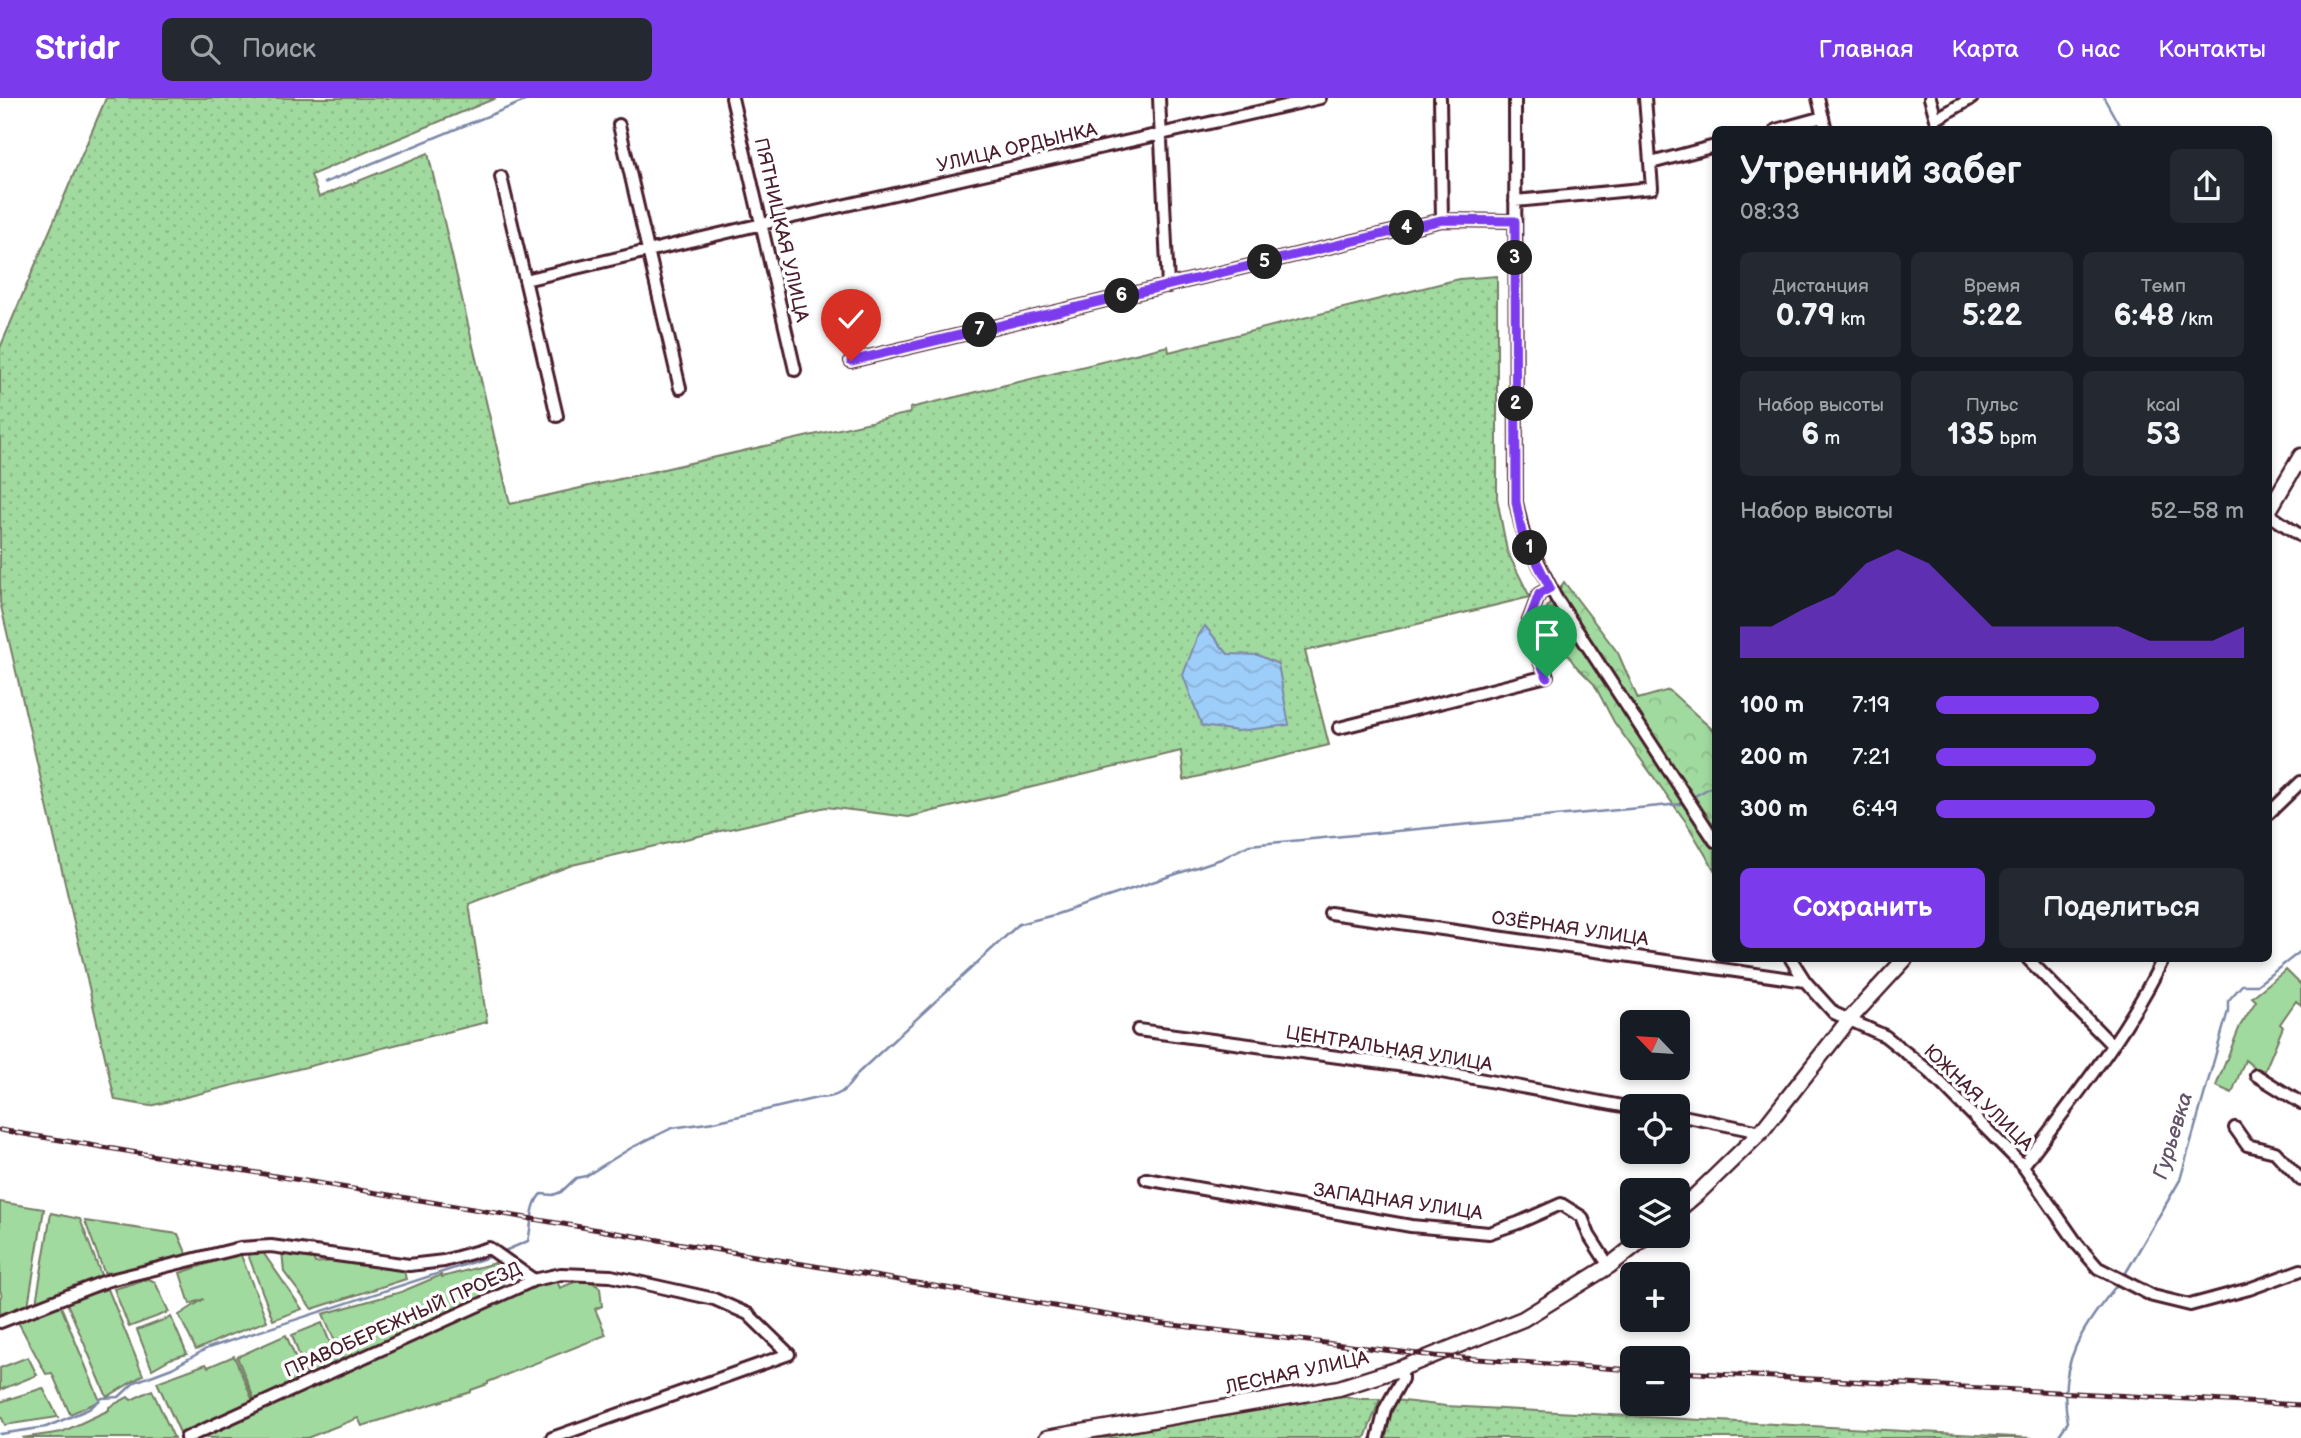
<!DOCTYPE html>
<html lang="ru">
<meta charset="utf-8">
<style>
:root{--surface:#171b24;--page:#242831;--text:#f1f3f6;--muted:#9ea1a6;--accent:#7c3aed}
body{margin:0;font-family:"Balsamiq Sans",sans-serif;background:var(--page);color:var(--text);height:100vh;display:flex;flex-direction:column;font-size:26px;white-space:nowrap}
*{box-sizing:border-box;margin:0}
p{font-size:23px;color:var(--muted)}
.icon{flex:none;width:38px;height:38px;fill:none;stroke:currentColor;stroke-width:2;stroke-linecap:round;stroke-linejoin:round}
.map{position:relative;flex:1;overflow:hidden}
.side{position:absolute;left:1712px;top:28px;width:560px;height:836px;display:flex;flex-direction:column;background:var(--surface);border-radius:10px;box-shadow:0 4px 10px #0003}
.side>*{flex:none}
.needle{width:46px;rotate:295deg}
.tools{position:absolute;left:1620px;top:912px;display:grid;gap:14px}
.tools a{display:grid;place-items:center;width:70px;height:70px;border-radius:10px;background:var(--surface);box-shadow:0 4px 10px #0003;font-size:35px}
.pin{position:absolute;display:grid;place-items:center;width:60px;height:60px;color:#fff;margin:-72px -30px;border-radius:50% 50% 50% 0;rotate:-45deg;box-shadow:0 0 7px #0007}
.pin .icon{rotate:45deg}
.km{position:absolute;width:35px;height:35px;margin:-18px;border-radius:50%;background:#222;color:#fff;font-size:19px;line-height:35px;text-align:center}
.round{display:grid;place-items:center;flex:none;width:74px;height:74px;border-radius:10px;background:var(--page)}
.summary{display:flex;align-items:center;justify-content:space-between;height:119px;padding:0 28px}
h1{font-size:38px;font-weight:600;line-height:52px}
.stats{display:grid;grid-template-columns:repeat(3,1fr);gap:10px;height:119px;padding:7px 28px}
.stats div{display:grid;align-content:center;border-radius:10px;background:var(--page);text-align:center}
.stats b{font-size:30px;font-weight:600}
.stats small{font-size:19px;font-weight:400}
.stats p{font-size:19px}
.chart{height:196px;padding:14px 28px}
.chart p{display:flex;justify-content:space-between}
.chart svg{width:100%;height:126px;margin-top:7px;fill:var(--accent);opacity:.7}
.primary-button{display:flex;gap:14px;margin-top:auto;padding:14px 28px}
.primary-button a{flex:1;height:80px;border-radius:10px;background:var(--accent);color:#fff;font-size:28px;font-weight:600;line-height:80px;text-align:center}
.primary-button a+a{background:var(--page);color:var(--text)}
ul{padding:0 28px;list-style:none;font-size:23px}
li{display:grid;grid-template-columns:112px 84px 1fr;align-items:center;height:52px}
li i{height:18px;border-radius:9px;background:var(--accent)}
header{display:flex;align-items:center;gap:42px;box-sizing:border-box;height:98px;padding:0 35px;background:var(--accent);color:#fff}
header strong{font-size:33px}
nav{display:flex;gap:38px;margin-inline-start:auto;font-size:24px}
.search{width:490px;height:63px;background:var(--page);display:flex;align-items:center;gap:18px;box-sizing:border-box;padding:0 24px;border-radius:10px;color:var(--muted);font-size:26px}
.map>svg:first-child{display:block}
</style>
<header>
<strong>Stridr</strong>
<div class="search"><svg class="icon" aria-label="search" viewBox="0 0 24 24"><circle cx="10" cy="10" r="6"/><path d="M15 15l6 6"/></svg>Поиск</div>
<nav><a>Главная</a><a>Карта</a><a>О нас</a><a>Контакты</a></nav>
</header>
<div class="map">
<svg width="2301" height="1340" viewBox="0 0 2301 1340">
<defs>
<pattern id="grass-dots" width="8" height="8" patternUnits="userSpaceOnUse" patternTransform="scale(1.75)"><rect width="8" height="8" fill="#a1da9f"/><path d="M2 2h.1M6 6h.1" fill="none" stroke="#8cbb89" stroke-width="1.8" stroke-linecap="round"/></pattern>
<pattern id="forest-crowns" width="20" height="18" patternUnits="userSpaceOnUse" patternTransform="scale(1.75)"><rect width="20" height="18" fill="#a1da9f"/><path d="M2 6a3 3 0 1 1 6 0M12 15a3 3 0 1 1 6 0" fill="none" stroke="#8cbb89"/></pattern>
<pattern id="water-waves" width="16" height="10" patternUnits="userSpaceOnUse" patternTransform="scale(1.75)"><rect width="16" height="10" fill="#9dcef9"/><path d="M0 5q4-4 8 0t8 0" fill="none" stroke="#89b0d6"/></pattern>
</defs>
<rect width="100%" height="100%" fill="#fff"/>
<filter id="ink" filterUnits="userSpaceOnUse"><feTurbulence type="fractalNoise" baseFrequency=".0143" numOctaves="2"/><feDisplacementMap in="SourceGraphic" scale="14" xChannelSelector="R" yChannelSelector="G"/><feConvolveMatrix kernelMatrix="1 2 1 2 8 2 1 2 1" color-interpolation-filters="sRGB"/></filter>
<g filter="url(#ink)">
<path fill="url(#grass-dots)" stroke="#767c65" stroke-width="2" d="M106,0h390l-185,77 8,22 109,-44 82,351 400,-91v-5l258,-62 1,6 290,-73 38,-3v222l10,53 23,46 -225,54 24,94 -145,35 -3,-29 -272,66 -83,-10 -254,58 -103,39 18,118 -337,84 -35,-6 -115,-498v-254z
M1326,1295l34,6h20l-15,39h-321z
M1395,1302l51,6 586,32h-647z"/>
<path fill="url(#forest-crowns)" stroke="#767c65" stroke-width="2" d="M1564,484l54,71 20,46 31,-9 46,42v139l-29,-49 -72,-100 -20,-38 -19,-19 -34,-48z"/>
<path fill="#a1da9f" stroke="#767c65" stroke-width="2" d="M2286,872l15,15v20l-5,-4 -16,23 3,3 -20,48 -18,-15 -13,33 -16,-7 24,-60 16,-25 -4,-4z
M0,1104l44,7 -16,97 -28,11v-20l2,-1 -2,-6z
M51,1115l29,6 21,56 -3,5 -62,23z
M85,1123l93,13 10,23c-23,5 -61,20 -84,15z
M262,1153l40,58 -29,11 -26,-68z
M282,1153l30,4 3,8 36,-4 52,8 3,12 -94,30 -28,-37z
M240,1155l27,68 -40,15 -31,14 -17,-35 25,-16 -14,5 -10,-31z
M495,1165l11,27 -162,72 -3,-5 1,5 -35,15 -15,-42 30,-12 13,32 5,-2 -17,-39 78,-22 40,-17 1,2z
M149,1181l6,3 14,30 -40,15 -15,-38z
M582,1181h6l12,9 2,18 -7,3 11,26 -118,47v2l-17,6v2l-109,34 -4,-8 -51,20h-107l332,-151 25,-6 3,7z
M108,1191l35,86 -36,22 -41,-96z
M60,1206l40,97 -30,13 -18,-41 -6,1 -29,-54z
M171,1219l16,37 -17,5 -18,10 -15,-39z
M286,1237l18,43 -49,23 -18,-44z
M234,1258l19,45 -72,34 -24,-53 49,-18 2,3z
M28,1259l9,18 -37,15v-22z
M43,1290l15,29 -53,8 -5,-11v-12z
M152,1292l22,48h-152l40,-6 47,-22v-3l19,-10 3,3z"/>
<path fill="url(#water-waves)" stroke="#7c88a7" stroke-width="2" d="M1205,528l23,28 30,1 20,9 11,61 -51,6 -36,-5 -19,-51 14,-37z"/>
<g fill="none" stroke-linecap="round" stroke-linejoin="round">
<path stroke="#7c88a7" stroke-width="2.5" d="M2104,0l18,32
M324,85l208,-85
M1691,700l24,-13
M502,1154l26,-11c4,-15 2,-36 13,-47l12,1 8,-3 15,-14 10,-2 45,-28 41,-20 42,-6 103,-24c22,0 29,-7 41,-25l161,-149 35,-9 167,-56 28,-14 432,-41 4,-2
M2124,1178l56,-96 48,-169v-10l14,-16h15l44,-34
M0,1336l46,-7 43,-18 13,-11 17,-1 16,-15 37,-14 36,-20 284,-92
M2057,1340l11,-16c-12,-60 16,-96 52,-141"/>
<g stroke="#4a1f2b" stroke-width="16">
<path id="minor" d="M732,0l63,272
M1159,0l9,188
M1440,0l2,122
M1515,0l1,404 7,31 33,65 159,243
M1818,0l8,32
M1930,0l6,21 36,-21
M619,27l61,263
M1776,32l47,-13
M1651,65l64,-17
M501,79l56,239
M1515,103l137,-13 -7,-90
M525,182l237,-56 558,-126
M851,263l591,-141 73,1
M2268,416l33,22
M1339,630l208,-52 -14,-29 -6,-21 12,-32 11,-6
M2268,716l33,-32
M1330,815l475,68
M1791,861l14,22 29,32 51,23 44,35 94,95 55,79 20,23 55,28 37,9 59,-16 52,-19
M2028,861l84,86
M1138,932l282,38 213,40
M2256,977l45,28
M1678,1017l83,17
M2235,1030l12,17 28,7 26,28
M2023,1068c50,-67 104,-132 140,-207
M1146,1081l265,47 78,7 29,-10 43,-19 21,13 7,18 20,31
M0,1224l106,-41 134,-33 31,-2 138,19 35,-4 45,-13 45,32
M186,1340l348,-158 27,-6 50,2 103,23 34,15 41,40 -237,84
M1378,1340l7,-29 17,-30v-11"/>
</g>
<g stroke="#4a1f2b" stroke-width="19">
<path id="tertiary" d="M2268,414l33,-56
M1678,1112l19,-16 64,-62 87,-111 57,-62
M1047,1340l292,-50 63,-20 121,-49 86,-53 38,-30"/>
</g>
<use href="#minor" stroke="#fff" stroke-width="10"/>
<use href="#tertiary" stroke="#fff" stroke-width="14"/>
<g stroke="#4a1f2b" stroke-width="5">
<path id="rail" d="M0,1032l1156,193 279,33 198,14
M1678,1274l623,33"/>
</g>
<use href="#rail" stroke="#fff" stroke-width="2.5" stroke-dasharray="8" stroke-linecap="butt"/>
</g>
</g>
<g fill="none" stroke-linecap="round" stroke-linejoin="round" filter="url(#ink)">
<g stroke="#fff" stroke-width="14">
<path id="route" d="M851,263l591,-141 73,1 1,281 6,31 28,55 -11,6 -12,32 6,21 14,30"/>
</g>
<use href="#route" stroke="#7c3aed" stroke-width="9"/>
</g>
<g text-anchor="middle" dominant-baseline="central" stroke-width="7" stroke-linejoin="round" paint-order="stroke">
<g font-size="19" fill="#4a1f2b" stroke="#fff">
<text transform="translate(1017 50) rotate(-13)">УЛИЦА ОРДЫНКА</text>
<text transform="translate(781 132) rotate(77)">ПЯТНИЦКАЯ УЛИЦА</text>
<text transform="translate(1570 831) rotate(8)">ОЗЁРНАЯ УЛИЦА</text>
<text transform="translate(1389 951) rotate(9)">ЦЕНТРАЛЬНАЯ УЛИЦА</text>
<text transform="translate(1978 1000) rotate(44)">ЮЖНАЯ УЛИЦА</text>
<text transform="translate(1398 1104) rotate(8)">ЗАПАДНАЯ УЛИЦА</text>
<text transform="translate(403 1222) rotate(-24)">ПРАВОБЕРЕЖНЫЙ ПРОЕЗД</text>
<text transform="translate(1297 1275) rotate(-12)">ЛЕСНАЯ УЛИЦА</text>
</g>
<g font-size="21" font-style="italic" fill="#635469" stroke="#fff">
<text transform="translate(2173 1038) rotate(-73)">Гурьевка</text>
</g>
</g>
</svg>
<div class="tools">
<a><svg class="needle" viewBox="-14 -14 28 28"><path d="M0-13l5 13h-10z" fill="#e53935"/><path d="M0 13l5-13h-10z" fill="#9ea1a6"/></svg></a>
<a><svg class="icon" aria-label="locate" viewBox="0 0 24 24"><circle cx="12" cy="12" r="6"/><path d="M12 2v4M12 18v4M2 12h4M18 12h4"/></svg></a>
<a><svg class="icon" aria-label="layers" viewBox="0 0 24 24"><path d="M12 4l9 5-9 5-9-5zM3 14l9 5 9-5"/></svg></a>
<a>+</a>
<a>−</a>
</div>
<div class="pin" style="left:1547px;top:579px;background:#1e9e55"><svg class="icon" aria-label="arrive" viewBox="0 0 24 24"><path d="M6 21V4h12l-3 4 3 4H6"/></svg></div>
<div class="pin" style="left:851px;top:263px;background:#d93025"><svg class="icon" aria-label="check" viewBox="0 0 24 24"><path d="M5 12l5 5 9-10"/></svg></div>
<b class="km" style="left:1530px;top:450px">1</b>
<b class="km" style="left:1516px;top:306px">2</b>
<b class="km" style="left:1515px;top:160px">3</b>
<b class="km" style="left:1407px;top:130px">4</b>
<b class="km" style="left:1265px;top:164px">5</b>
<b class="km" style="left:1122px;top:198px">6</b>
<b class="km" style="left:980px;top:232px">7</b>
<section class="side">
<div class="summary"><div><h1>Утренний забег</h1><p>08:33</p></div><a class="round"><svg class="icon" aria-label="share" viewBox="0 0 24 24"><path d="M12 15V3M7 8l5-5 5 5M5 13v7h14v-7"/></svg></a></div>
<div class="stats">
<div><p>Дистанция</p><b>0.79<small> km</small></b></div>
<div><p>Время</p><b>5:22</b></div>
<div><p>Темп</p><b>6:48<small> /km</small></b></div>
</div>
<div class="stats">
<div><p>Набор высоты</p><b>6<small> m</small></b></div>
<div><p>Пульс</p><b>135<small> bpm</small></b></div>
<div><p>kcal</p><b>53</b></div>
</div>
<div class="chart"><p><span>Набор высоты</span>52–58 m</p>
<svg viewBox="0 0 160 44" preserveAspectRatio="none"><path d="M0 44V33L10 33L20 27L30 22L40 11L50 6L60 11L70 22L80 33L90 33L100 33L110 33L120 33L130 38L140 38L150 38L160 33V44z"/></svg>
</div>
<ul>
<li><b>100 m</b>7:19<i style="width:53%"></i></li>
<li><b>200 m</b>7:21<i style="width:52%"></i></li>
<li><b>300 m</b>6:49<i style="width:71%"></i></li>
</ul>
<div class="primary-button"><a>Сохранить</a><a>Поделиться</a></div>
</section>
</div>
